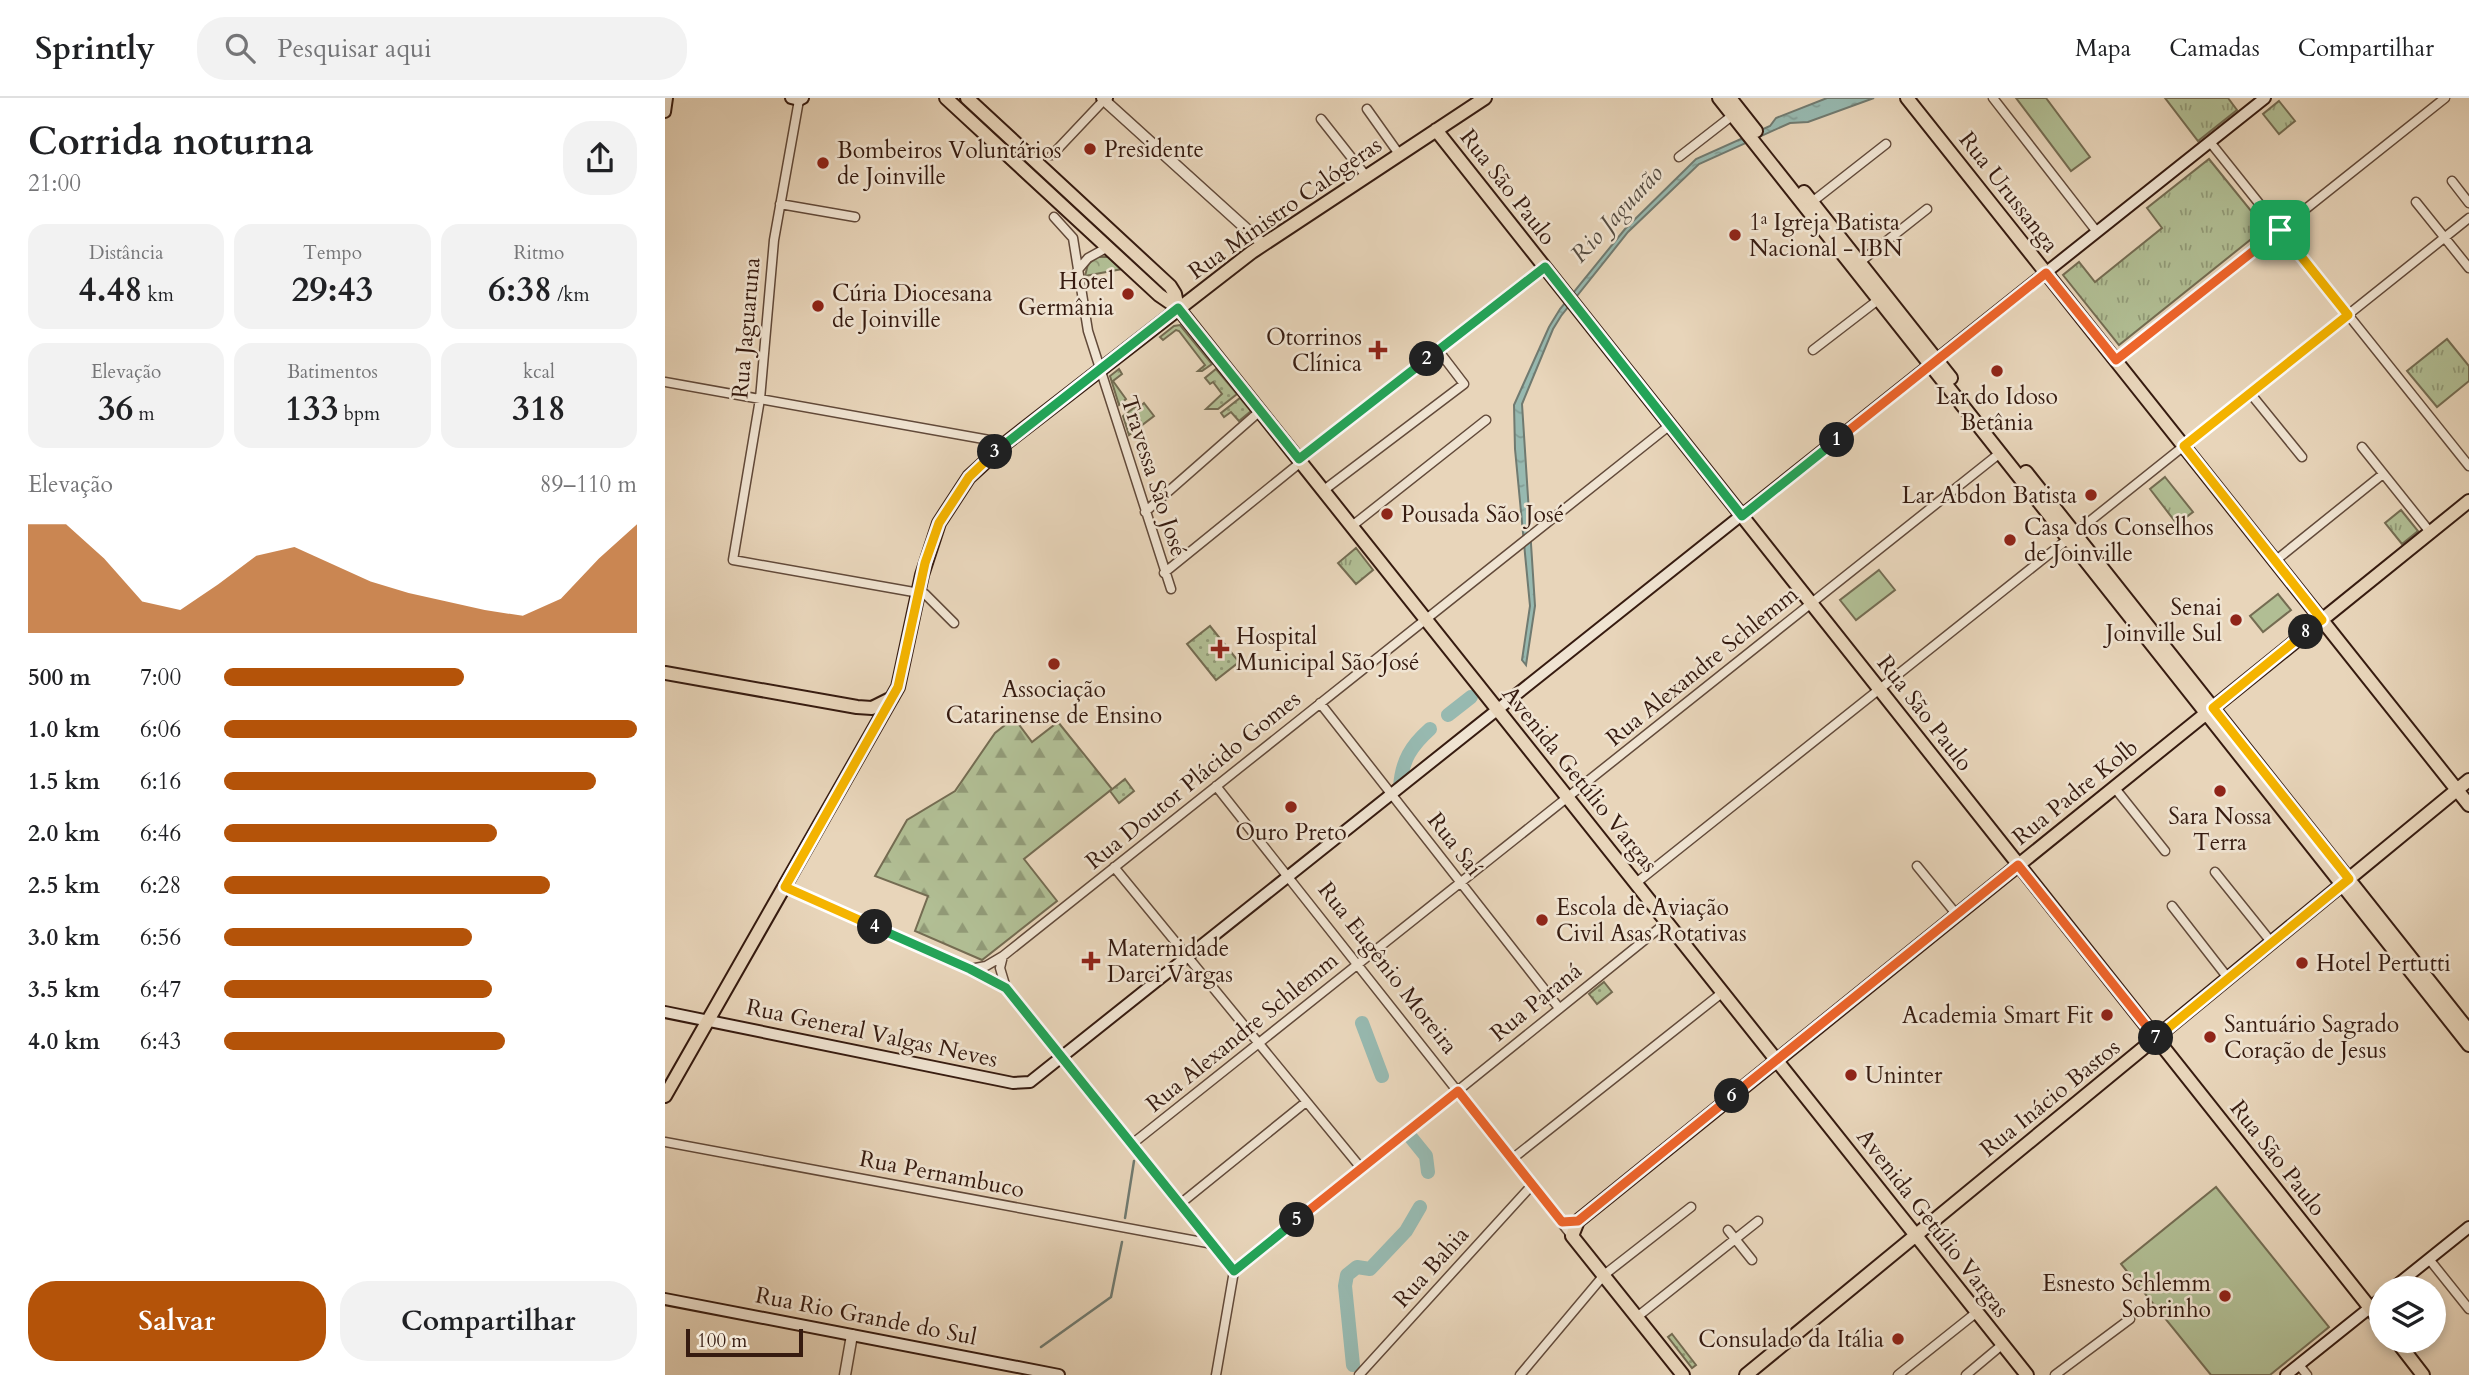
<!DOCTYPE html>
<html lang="pt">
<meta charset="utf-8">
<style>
:root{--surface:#fff;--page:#f2f2f2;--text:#202124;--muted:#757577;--line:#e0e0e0;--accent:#b45309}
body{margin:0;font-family:Cardo,serif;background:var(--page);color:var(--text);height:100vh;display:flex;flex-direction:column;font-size:26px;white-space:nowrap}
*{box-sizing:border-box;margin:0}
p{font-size:23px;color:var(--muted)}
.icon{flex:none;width:38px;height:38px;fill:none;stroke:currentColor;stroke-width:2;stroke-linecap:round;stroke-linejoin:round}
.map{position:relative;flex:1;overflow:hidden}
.details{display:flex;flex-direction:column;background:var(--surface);width:665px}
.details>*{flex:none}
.buttons{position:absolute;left:1704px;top:1178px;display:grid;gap:14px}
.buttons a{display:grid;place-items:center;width:77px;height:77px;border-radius:50%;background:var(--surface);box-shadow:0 4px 10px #0003;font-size:35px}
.scale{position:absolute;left:21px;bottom:18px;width:117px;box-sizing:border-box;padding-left:7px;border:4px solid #361b10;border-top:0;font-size:19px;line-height:24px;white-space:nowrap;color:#361b10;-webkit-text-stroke:5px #f0e4d2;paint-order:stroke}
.pin{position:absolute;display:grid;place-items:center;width:60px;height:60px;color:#fff;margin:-30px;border-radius:14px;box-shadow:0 4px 10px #0006}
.km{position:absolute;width:35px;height:35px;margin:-18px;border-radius:50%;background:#222;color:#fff;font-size:19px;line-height:35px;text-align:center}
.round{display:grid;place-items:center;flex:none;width:74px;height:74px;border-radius:28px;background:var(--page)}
.headline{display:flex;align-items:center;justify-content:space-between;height:119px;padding:0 28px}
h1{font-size:38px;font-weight:700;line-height:52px}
.stats{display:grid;grid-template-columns:repeat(3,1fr);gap:10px;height:119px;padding:7px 28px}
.stats div{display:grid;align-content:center;border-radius:18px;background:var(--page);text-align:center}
.stats b{font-size:35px;font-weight:700}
.stats small{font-size:19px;font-weight:400}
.stats p{font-size:19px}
.chart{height:196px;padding:14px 28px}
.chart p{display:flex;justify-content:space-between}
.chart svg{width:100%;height:126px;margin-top:7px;fill:var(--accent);opacity:.7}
.cta{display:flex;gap:14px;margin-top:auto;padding:14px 28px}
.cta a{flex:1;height:80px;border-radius:28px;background:var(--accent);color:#fff;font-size:28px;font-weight:700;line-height:80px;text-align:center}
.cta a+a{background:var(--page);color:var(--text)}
ul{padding:0 28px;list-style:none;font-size:23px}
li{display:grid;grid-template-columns:112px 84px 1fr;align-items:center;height:52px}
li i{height:18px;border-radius:9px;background:var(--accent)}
header{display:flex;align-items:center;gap:42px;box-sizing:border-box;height:98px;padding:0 35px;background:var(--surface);border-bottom:2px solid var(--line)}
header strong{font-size:33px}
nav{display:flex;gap:38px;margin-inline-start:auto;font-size:24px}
.search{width:490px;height:63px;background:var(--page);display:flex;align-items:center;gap:18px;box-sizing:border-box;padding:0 24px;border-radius:28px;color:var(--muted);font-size:26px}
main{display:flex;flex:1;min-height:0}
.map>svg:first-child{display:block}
</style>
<header>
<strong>Sprintly</strong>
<div class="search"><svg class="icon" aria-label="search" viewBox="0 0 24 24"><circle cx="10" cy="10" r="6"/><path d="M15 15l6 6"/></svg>Pesquisar aqui</div>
<nav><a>Mapa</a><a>Camadas</a><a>Compartilhar</a></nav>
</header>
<main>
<section class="details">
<div class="headline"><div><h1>Corrida noturna</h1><p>21:00</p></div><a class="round"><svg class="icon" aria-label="share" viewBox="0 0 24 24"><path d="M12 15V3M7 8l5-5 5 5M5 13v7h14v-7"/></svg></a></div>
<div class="stats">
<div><p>Distância</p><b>4.48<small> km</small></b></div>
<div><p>Tempo</p><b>29:43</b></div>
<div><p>Ritmo</p><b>6:38<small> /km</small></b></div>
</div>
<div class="stats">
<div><p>Elevação</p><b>36<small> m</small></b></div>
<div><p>Batimentos</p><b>133<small> bpm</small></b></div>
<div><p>kcal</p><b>318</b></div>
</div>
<div class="chart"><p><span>Elevação</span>89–110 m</p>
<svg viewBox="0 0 160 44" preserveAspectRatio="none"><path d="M0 44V6L10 6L20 18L30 33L40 36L50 27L60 17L70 14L80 20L90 26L100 30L110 33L120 36L130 38L140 32L150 18L160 6V44z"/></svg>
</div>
<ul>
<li><b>500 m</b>7:00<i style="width:58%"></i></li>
<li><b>1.0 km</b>6:06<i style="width:100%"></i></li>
<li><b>1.5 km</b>6:16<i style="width:90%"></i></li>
<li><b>2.0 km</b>6:46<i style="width:66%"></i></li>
<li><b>2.5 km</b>6:28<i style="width:79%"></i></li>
<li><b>3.0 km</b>6:56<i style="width:60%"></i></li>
<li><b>3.5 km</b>6:47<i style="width:65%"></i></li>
<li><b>4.0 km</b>6:43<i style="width:68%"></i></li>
</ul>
<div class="cta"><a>Salvar</a><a>Compartilhar</a></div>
</section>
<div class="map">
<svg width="1804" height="1277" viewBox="0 0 1804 1277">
<defs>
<pattern id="grass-tufts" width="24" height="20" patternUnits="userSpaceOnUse" patternTransform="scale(1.75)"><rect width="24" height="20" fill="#b1be94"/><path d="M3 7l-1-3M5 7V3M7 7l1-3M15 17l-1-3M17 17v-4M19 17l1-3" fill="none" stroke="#919a77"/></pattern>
<pattern id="forest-firs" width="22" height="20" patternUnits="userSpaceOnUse" patternTransform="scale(1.75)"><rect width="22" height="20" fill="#b1be94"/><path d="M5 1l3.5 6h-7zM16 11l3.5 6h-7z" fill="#919a77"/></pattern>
<pattern id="park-crowns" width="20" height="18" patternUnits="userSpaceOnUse" patternTransform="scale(1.75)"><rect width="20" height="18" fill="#b1be94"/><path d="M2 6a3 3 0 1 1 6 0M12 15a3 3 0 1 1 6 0" fill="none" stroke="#919a77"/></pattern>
<pattern id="garden-dots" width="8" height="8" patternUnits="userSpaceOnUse" patternTransform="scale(1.75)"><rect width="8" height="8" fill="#b1be94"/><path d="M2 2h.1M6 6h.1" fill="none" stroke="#919a77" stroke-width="1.8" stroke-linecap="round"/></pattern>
<pattern id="water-ripples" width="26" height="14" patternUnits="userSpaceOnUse" patternTransform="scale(1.75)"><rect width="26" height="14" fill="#97b9b0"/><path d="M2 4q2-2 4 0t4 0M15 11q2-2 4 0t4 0" fill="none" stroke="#839e96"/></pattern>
</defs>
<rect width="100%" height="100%" fill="#e8d5ba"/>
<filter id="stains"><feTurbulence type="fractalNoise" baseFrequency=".00286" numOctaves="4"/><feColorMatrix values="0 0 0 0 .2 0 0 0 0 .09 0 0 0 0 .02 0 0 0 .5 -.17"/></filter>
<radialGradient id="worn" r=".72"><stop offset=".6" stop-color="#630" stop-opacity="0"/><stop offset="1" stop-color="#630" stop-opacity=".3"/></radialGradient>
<path fill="url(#grass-tufts)" stroke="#746c52" stroke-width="2" d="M1500,0h63l9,12 -39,31z
M1614,3l16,20 -16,13 -16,-20z
M1544,61l56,69 -146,117 -56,-70 16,-13 16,20 67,-54 -15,-20z
M515,227l32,39 -10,7h-4l7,-6 -26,-34 -3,-1 -13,10 -3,-3 14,-11z
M1782,241l22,27v15l-32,26 -30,-36z
M454,271l3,5 -9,7 13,18 -7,6 -9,-29z
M479,305l10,13 -25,19 -6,-19 16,-12 2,2z
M1500,379l28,35 -16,12 -27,-35z
M1736,412l17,21 -16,13 -17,-21z
M691,450l17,22 -17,14 -18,-21z"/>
<path fill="url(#forest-firs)" stroke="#746c52" stroke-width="2" d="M349,620l18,24 26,-20 54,67 -88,70 33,42 -75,59 -67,-29 13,-35 -53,-20 32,-56 48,-29 40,-58z"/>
<path fill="url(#park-crowns)" stroke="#746c52" stroke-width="2" d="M433,159h13l11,12 -37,7 3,-12z"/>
<path fill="url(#garden-dots)" stroke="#746c52" stroke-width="2" d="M551,271l21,25 -19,15h-12l16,-15 -9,-12 -3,2 -5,-6z
M575,300l11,13 -12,10 -8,-9 -7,5 -3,-4z
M545,528l29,36 -23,18 -29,-36z
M460,681l9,12 -15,12 -9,-12z
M939,884l8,10 -15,12 -8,-10z
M1007,1236l24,31 -4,3 -24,-31z"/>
<path fill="#b1be94" stroke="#746c52" stroke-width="2" d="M1351,0h30l44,59 -19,14z
M1214,472l16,20 -39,30 -16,-20z
M1613,496l13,16 -28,22 -13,-16z
M1551,1089l113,140 -59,48h-59l-90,-111z"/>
<path fill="url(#water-ripples)" stroke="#707a70" stroke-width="2" d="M1162,0h47l-66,24 -18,1 -91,41 -71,68 -67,84 -8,13 -31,75 13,202 -9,59 -4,-5 8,-54 -15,-157 -1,-44 35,-78 11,-18 65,-80 71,-70 74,-33 6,-8z"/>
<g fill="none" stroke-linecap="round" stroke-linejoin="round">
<path stroke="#707a70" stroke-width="2.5" d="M460,1120l9,-57
M376,1249l70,-50 11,-55"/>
<path stroke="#97b9b0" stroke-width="14" d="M783,617l23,-18
M735,689c2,-27 11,-41 30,-58
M697,925l20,53
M744,1037l17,21 2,16
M688,1267l-8,-79 2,-11 10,-8 13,2 36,-38 14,-24"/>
<g stroke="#624a3a" stroke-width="11">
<path id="minor" d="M1328,0l104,134
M134,2l-25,140 -14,159 -27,161 192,34 29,29
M702,11l32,45
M656,21l45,57
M1545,44l259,324
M387,57l52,-55
M1014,59l54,-42
M1787,83l17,22
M1147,104l74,-58
M1751,104l53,66
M115,106l75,13
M389,119l19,21 15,93 83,258
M1195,164l67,-53
M412,173l11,-13 20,-11
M1148,252l65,-50
M1451,262l329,-262
M0,284l341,61
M1585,295l52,64
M1697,349l68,85
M634,361l246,-192
M659,392l140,-106 -26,-34
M480,414l115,-101
M687,428l134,-106
M1410,435l394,-315
M1610,463l108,-87
M499,475l137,-111
M655,605l239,305
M551,688l356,450
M1449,689l51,64
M1252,768l40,49
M449,769l247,301
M1550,774l57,71
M971,785l432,-344
M120,789l185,82 36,19
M1507,808l56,72
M338,858l-3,12 6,20 228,283
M305,871l16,-3 17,-10 667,-531
M0,1044l548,102
M467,1046l868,-691
M847,1061l211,-167
M515,1106l126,-102
M1063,1132l24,30
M1764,1161l40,50
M569,1173l433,-349
M972,1219l121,-96
M1634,1267l8,10
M551,1277l18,-104
M694,1277l173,-190
M855,1277l84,-100 87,-68
M1233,1277l79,-63
M1301,1277l37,-31
M1390,1277l75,-56"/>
</g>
<g stroke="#624a3a" stroke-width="13">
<path id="tertiary" d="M439,2l159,144
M180,1277l7,-40"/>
</g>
<g stroke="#361b10" stroke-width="14">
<path id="secondary" d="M126,0l8,2 4,-2
M437,0l2,2 3,-2
M0,14l2,-14
M0,914l348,71 17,-1 1235,-984
M1728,1190l76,-61
M0,1201l394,76
M1621,1277l96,-77"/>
</g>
<g stroke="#361b10" stroke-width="16">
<path id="primary" d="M281,0l213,197 19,13 849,1067
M302,0l203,188 5,8 3,14
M1054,0l750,947
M1065,0l26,33
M1242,0l562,707
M771,32l946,1193
M1139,94l147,186
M1361,374l443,559
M0,575l192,34 15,1 20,-10
M0,998l233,-409 24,-112 17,-52 30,-46 37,-34 246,-191 233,-154
M1731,1242l27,35
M1018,1277l-111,-139 6,-15 891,-720
M1081,1277l723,-595"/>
</g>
<use href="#minor" stroke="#f0e4d2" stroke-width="8"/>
<use href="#tertiary" stroke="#f0e4d2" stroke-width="10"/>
<use href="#secondary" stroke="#f0e4d2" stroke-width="10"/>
<use href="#primary" stroke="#e8d5ba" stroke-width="12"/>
</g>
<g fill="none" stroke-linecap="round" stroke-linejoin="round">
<g stroke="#fff" stroke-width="14">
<path id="split-1" d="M1172,342l209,-167 70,87 164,-130"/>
</g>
<g stroke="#fff" stroke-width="14">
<path id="split-2" d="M762,261l118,-92 197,249 95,-76"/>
</g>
<g stroke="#fff" stroke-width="14">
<path id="split-3" d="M330,354l183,-144 121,151 128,-100"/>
</g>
<g stroke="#fff" stroke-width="14">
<path id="split-4" d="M210,829l-90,-40 113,-200 27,-124 14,-40 30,-46 26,-25"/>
</g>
<g stroke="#fff" stroke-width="14">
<path id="split-5" d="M210,829l95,42 36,19 228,283 63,-51"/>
</g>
<g stroke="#fff" stroke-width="14">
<path id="split-6" d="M632,1122l161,-129 104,131 16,-1 154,-125"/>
</g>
<g stroke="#fff" stroke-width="14">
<path id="split-7" d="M1067,998l286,-231 138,173"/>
</g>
<g stroke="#fff" stroke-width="14">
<path id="split-8" d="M1491,940l193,-159 -136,-171 93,-76"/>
</g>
<g stroke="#fff" stroke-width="14">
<path id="split-9" d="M1615,132l68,85 -164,131 138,174 -16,12"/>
</g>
<use href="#split-1" stroke="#f0652b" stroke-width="9"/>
<use href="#split-2" stroke="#22a559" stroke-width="9"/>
<use href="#split-3" stroke="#22a559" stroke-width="9"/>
<use href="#split-4" stroke="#f5b400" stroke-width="9"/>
<use href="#split-5" stroke="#22a559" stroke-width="9"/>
<use href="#split-6" stroke="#f0652b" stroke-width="9"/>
<use href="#split-7" stroke="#f0652b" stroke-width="9"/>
<use href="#split-8" stroke="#f5b400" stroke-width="9"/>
<use href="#split-9" stroke="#f5b400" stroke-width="9"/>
</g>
<g fill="#8f2418" stroke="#f0e4d2" stroke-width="2.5">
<circle cx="425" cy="51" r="7"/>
<circle cx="158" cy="65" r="7"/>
<circle cx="1070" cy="137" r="7"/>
<circle cx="463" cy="196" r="7"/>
<circle cx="153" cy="208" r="7"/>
<path d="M709.5 241.5h7v7h7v7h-7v7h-7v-7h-7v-7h7z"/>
<circle cx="1332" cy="273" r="7"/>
<circle cx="1426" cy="397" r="7"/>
<circle cx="722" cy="416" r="7"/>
<circle cx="1345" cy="442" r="7"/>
<circle cx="1571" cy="522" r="7"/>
<path d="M551.5 540.5h7v7h7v7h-7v7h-7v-7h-7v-7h7z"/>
<circle cx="389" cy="566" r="7"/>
<circle cx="1555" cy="693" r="7"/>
<circle cx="626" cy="709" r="7"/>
<circle cx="877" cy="822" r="7"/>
<path d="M422.5 852.5h7v7h7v7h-7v7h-7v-7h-7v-7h7z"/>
<circle cx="1637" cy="865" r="7"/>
<circle cx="1442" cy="917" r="7"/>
<circle cx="1545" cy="939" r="7"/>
<circle cx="1186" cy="977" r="7"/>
<circle cx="1560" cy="1198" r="7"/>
<circle cx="1233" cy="1241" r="7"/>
</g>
<g text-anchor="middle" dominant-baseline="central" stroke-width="5" stroke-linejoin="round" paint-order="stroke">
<g font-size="23" fill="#361b10" stroke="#f0e4d2" text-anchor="start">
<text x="439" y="51">Presidente</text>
<text x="172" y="52">Bombeiros Voluntários<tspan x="172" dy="26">de Joinville</tspan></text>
<text x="1084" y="124">1ª Igreja Batista<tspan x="1084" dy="26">Nacional - IBN</tspan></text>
<text x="449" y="183" text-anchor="end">Hotel<tspan x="449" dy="26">Germânia</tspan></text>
<text x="167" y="195">Cúria Diocesana<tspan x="167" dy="26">de Joinville</tspan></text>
<text x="697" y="239" text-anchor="end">Otorrinos<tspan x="697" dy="26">Clínica</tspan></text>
<text x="1332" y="298" text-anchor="middle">Lar do Idoso<tspan x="1332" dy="26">Betânia</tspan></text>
<text x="1412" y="397" text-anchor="end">Lar Abdon Batista</text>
<text x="736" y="416">Pousada São José</text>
<text x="1359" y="429">Casa dos Conselhos<tspan x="1359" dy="26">de Joinville</tspan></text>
<text x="1557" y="509" text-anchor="end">Senai<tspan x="1557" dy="26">Joinville Sul</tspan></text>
<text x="571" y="538">Hospital<tspan x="571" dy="26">Municipal São José</tspan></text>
<text x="389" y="591" text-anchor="middle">Associação<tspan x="389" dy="26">Catarinense de Ensino</tspan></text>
<text x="1555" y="718" text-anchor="middle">Sara Nossa<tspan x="1555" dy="26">Terra</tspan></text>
<text x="626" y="734" text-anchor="middle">Ouro Preto</text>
<text x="891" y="809">Escola de Aviação<tspan x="891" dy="26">Civil Asas Rotativas</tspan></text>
<text x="442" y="850">Maternidade<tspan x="442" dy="26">Darci Vargas</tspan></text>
<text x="1651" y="865">Hotel Pertutti</text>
<text x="1428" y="917" text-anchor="end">Academia Smart Fit</text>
<text x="1559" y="926">Santuário Sagrado<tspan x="1559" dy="26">Coração de Jesus</tspan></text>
<text x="1200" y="977">Uninter</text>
<text x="1546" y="1185" text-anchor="end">Esnesto Schlemm<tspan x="1546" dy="26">Sobrinho</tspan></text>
<text x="1219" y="1241" text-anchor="end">Consulado da Itália</text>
</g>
<g font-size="23" fill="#361b10" stroke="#f0e4d2">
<text transform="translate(843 89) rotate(52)">Rua São Paulo</text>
<text transform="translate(1344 94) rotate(52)">Rua Urussanga</text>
<text transform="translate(620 110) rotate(-35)">Rua Ministro Calógeras</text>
<text transform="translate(81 230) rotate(-85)">Rua Jaguaruna</text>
<text transform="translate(489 378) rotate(72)">Travessa São José</text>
<text transform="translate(1037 568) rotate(-39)">Rua Alexandre Schlemm</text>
<text transform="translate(1260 615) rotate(52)">Rua São Paulo</text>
<text transform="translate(915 681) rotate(51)">Avenida Getúlio Vargas</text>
<text transform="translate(528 682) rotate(-39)">Rua Doutor Plácido Gomes</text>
<text transform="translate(1410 694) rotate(-39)">Rua Padre Kolb</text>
<text transform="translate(790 746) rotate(52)">Rua Saí</text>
<text transform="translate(723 870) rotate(52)">Rua Eugênio Moreira</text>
<text transform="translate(871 904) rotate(-39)">Rua Paraná</text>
<text transform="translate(577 934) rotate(-39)">Rua Alexandre Schlemm</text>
<text transform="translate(207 935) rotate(12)">Rua General Valgas Neves</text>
<text transform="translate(1385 1000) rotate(-39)">Rua Inácio Bastos</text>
<text transform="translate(1613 1060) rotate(52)">Rua São Paulo</text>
<text transform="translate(277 1076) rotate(11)">Rua Pernambuco</text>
<text transform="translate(1268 1125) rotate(52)">Avenida Getúlio Vargas</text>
<text transform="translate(766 1169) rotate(-48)">Rua Bahia</text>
<text transform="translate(201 1218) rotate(11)">Rua Rio Grande do Sul</text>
</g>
<g font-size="24" font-style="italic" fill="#534a40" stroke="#f0e4d2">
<text transform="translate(952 116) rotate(-47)">Rio Jaguarão</text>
</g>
</g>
<rect width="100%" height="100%" filter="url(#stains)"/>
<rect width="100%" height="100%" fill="url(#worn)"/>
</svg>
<div class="buttons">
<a><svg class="icon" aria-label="layers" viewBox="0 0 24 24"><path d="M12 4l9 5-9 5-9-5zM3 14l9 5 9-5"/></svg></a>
</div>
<div class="scale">100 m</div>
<div class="pin" style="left:1615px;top:132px;background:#1e9e55"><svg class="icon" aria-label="arrive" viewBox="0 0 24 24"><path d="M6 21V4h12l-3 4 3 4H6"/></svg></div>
<b class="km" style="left:1172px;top:342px">1</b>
<b class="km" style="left:762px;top:261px">2</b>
<b class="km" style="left:330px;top:354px">3</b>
<b class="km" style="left:210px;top:829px">4</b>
<b class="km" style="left:632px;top:1122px">5</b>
<b class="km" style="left:1067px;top:998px">6</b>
<b class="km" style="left:1491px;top:940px">7</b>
<b class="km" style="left:1641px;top:534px">8</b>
</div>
</main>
